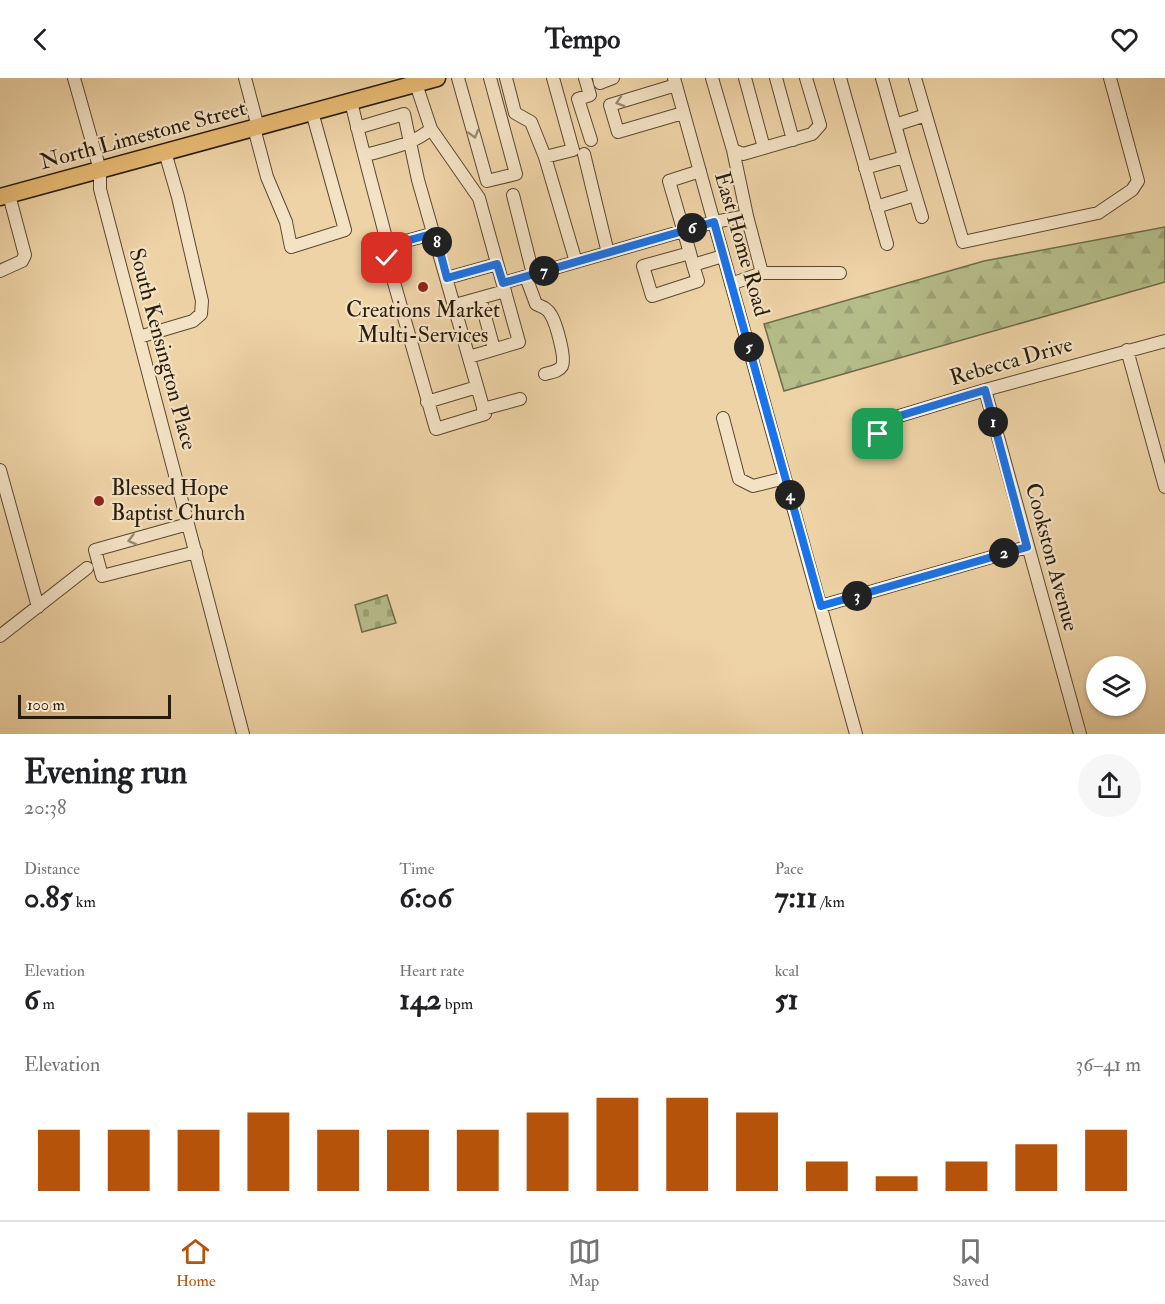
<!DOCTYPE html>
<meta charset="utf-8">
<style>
:root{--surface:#fff;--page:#f6f6f6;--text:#202124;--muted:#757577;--line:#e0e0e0;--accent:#b45309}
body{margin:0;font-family:"IM FELL Double Pica",serif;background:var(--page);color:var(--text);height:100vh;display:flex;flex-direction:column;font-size:22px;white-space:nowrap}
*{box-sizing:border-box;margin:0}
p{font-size:20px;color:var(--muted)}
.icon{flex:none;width:33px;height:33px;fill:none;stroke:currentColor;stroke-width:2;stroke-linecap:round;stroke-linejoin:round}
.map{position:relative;height:656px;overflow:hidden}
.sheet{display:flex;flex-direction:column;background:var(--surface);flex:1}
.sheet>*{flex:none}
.controls{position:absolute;left:1086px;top:578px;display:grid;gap:12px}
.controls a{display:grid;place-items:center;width:60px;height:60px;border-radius:50%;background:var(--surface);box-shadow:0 2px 4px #0004;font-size:30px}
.scale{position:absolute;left:18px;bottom:15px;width:153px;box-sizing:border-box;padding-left:6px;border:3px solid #271b0a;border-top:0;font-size:16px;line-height:21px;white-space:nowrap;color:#271b0a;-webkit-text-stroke:4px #f4e2c5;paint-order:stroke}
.pin{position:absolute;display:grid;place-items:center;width:51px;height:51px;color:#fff;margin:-26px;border-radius:12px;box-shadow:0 3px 9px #0006}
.km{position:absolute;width:30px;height:30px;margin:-15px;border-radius:50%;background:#222;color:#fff;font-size:16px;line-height:30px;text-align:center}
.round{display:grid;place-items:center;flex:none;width:63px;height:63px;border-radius:32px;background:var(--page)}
.head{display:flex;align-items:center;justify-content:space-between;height:102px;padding:0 24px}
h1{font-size:33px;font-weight:700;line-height:45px}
.figures{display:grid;grid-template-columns:repeat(3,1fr);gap:9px;height:102px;padding:6px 24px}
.figures div{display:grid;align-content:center}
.figures b{font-size:30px;font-weight:700}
.figures small{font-size:16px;font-weight:400}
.figures p{font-size:16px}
.chart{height:168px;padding:12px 24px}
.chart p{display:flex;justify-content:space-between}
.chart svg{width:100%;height:108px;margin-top:6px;stroke:var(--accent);stroke-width:6}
header{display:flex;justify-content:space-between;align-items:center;height:78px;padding:0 24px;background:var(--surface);font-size:27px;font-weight:700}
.dock{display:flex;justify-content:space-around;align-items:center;height:84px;border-top:2px solid var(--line);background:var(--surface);font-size:16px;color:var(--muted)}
.dock a{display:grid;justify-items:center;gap:3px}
.dock .current{color:var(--accent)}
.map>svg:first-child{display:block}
</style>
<header><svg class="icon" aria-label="back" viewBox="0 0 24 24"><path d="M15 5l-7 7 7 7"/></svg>Tempo<svg class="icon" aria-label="heart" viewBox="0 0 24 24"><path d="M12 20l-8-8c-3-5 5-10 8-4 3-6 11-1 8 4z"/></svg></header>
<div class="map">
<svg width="1165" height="656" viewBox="0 0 1165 656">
<defs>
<pattern id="forest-firs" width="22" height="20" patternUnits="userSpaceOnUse" patternTransform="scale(1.5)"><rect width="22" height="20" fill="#b5bd89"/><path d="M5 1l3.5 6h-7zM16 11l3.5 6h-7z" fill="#9ca275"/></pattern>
<pattern id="cemetery-stones" width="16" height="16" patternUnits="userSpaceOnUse" patternTransform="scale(1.5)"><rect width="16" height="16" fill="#b5bd89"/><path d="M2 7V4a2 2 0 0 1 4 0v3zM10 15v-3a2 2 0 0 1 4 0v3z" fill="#9ca275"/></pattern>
</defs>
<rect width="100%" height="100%" fill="#eed3a6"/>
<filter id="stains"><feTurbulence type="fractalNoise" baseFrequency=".00333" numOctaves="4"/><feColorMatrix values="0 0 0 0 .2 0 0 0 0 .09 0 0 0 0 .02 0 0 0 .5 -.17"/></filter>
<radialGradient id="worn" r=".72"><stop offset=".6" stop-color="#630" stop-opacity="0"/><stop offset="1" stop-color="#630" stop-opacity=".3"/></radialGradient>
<path fill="url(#forest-firs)" stroke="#6e6c4a" stroke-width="1.5" d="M1165,149v55l-381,109 -20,-67 220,-63z"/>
<path fill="url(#cemetery-stones)" stroke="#6e6c4a" stroke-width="1.5" d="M387,517l9,28 -34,9 -7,-27z"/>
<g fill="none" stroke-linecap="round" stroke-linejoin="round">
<g stroke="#594931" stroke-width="14">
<path id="minor" d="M74,0l26,92v19l143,545
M245,0l13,49
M414,0l17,51 48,69 40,144 -50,15
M458,0l29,103 29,-7 -26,-96
M506,0l9,35 16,9 14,35 31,105
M585,0l5,17 -12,4 13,41
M599,0l1,5 13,-5
M674,0l182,656
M712,0l21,72 10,4 69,-20 8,-9 -14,-47
M745,0l19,70
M776,0l17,62
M840,0l47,166
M915,0l48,164 135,-29 34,-23 6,-9 -28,-103
M676,7l-66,20 8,27 65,-19
M351,23c11,49 25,97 37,145l-1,12 49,171 49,-15 -67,-234 -14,-66 -47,14
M895,47l31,-10
M254,50l13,49 19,45 5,25 54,-17 -33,-118
M584,76l24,99
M366,77c24,-7 46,-10 65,-26
M545,79l28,-7 -20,-72
M904,79l18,60
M865,90l39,-11 -22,-79
M513,117l20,79
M876,129l39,-12
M388,168l47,-13
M690,175l-21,-72 31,-10
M693,187l-3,-12 -47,13 9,30 46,-15 -5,-16 30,-9
M0,193l22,-10 3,-6 -16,-60
M762,195h78
M526,199l10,27c7,3 12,5 15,11 5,8 15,43 11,51 -4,6 -10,6 -17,8
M447,200l50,-14
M503,205l211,-61 33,-6 -14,-66
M731,206l31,-11 -15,-57
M480,220l14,51
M455,227l50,-14
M139,259l54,-16 8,-7 1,-13 -24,-104 -13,-45
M1127,272l38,137
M985,312l95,344
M427,324l50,-15
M483,331l37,-10
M723,340l16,61 14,7 32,-8
M878,356l1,-8 7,-6 99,-30 180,-49
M0,392l38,137
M188,446l-93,26 7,26 94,-24
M821,528l206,-59
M0,558l87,-68"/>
</g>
<g stroke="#271b0a" stroke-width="19">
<path id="major" d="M0,119l437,-119"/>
</g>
<use href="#minor" stroke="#f4e2c5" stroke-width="12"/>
<use href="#major" stroke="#e7ba73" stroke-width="16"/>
</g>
<defs><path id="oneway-chevron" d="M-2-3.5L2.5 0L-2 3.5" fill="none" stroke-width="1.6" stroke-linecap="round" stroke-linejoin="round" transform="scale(1.5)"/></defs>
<g stroke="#988871">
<use href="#oneway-chevron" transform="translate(620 24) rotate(162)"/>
<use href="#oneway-chevron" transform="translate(474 56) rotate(74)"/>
<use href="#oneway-chevron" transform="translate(132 462) rotate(165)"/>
</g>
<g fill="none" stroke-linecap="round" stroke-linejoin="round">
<g stroke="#fff" stroke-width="12">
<path id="route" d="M387,180l1,-12 47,-13 12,45 50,-14 6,19 211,-61 107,384 206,-59 -42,-157 -99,30 -7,6 -1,8"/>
</g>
<use href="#route" stroke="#1a73e8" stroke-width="8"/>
</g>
<g fill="#8f2418" stroke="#f4e2c5" stroke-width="2">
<circle cx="423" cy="209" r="6"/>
<circle cx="99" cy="423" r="6"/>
</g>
<g text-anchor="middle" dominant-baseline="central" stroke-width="4.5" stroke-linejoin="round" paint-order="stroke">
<g font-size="22" fill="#271b0a" stroke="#f4e2c5">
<text transform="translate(143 57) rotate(-15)">North Limestone Street</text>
<text transform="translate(742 166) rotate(74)">East Home Road</text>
<text transform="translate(163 271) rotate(75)">South Kensington Place</text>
<text transform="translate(1011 283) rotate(-16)">Rebecca Drive</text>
<text transform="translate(1052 479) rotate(75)">Cookston Avenue</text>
</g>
<g font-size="22" fill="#271b0a" stroke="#f4e2c5">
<text x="423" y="232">Creations Market<tspan x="423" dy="25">Multi-Services</tspan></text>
<text x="111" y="410" text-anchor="start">Blessed Hope<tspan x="111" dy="25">Baptist Church</tspan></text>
</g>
</g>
<rect width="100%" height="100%" filter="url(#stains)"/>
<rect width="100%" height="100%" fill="url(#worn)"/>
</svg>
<div class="controls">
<a><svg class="icon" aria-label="layers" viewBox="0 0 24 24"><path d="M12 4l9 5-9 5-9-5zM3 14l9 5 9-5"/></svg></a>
</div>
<div class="scale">100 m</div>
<div class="pin" style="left:878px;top:356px;background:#1e9e55"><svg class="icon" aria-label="arrive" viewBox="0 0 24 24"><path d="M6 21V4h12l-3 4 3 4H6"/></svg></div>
<div class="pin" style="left:387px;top:180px;background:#d93025"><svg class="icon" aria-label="check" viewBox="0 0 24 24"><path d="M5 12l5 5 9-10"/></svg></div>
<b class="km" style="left:993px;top:344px">1</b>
<b class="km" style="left:1004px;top:475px">2</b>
<b class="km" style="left:857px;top:518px">3</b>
<b class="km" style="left:790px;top:417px">4</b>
<b class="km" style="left:749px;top:269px">5</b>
<b class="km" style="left:692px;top:150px">6</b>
<b class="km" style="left:544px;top:193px">7</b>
<b class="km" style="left:437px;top:164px">8</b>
</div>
<section class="sheet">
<div class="head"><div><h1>Evening run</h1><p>20:38</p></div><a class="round"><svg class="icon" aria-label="share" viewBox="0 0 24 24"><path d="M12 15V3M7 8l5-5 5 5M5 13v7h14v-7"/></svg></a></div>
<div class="figures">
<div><p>Distance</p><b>0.85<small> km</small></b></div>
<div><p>Time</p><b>6:06</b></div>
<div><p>Pace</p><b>7:11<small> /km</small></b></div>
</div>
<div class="figures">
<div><p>Elevation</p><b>6<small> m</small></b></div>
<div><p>Heart rate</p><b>142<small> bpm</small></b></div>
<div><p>kcal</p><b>51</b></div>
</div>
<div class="chart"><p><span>Elevation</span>36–41 m</p>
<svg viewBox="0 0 160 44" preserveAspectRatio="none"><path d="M5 44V19M15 44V19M25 44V19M35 44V12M45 44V19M55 44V19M65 44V19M75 44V12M85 44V6M95 44V6M105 44V12M115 44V32M125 44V38M135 44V32M145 44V25M155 44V19"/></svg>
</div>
</section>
<nav class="dock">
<a class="current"><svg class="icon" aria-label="home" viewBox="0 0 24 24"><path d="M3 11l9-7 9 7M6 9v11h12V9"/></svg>Home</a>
<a><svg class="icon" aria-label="map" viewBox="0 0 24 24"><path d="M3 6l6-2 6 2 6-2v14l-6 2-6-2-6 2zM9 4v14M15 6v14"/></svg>Map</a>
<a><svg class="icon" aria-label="saved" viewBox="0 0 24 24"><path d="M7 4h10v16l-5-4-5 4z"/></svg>Saved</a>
</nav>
